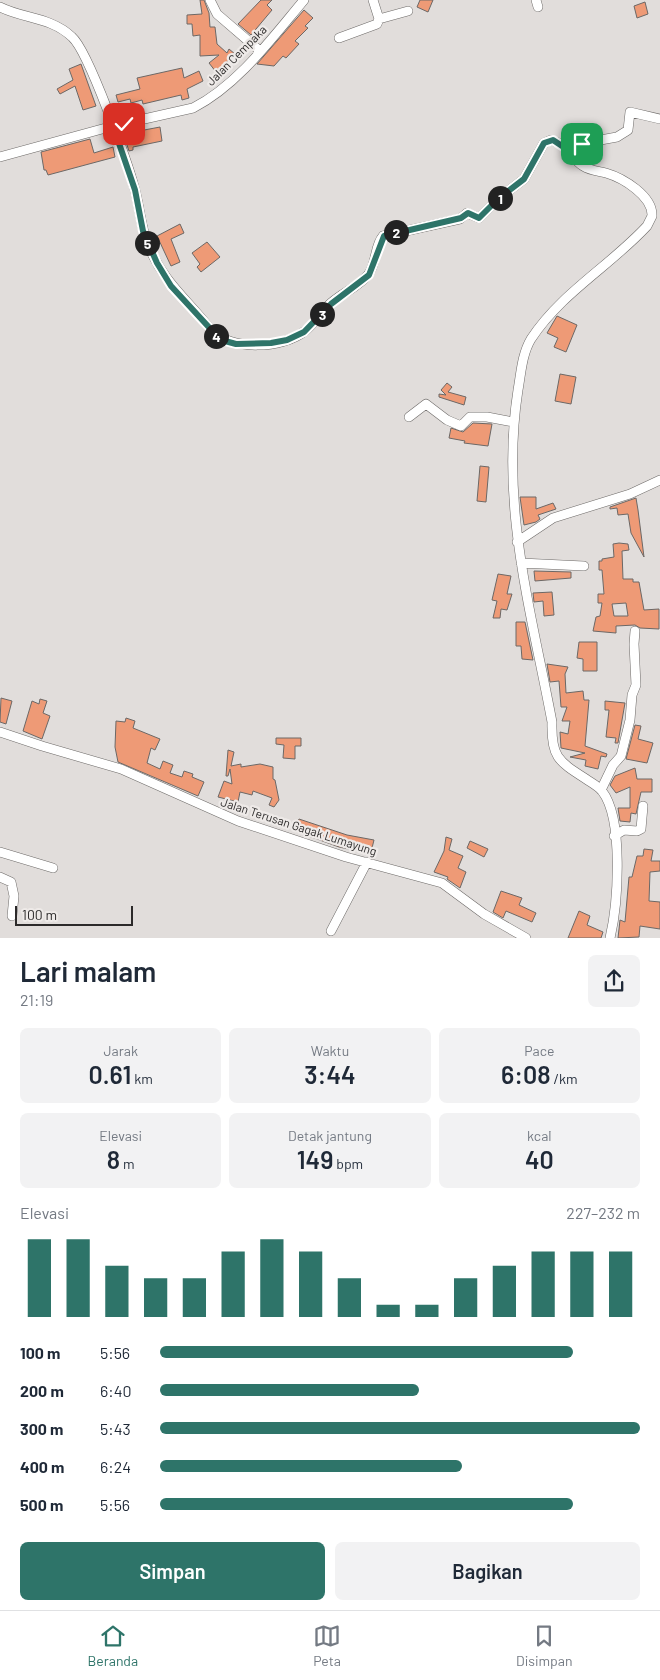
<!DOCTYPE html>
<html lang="id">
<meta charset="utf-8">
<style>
:root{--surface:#fff;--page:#f2f2f3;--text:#1f2937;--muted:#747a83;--line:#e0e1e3;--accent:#2e7469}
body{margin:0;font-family:Barlow,sans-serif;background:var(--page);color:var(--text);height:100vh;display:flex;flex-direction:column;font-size:19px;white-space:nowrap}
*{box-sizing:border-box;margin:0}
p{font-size:16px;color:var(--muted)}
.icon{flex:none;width:28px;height:28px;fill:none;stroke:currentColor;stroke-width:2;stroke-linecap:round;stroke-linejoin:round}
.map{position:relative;height:938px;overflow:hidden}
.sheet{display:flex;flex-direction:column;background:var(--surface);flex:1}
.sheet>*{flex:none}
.scale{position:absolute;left:15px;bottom:12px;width:118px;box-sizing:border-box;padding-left:5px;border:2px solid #2c2a2a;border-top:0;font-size:14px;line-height:18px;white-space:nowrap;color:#2c2a2a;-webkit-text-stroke:4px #eeeae8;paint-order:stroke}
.pin{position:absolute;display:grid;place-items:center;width:42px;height:42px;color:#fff;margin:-21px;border-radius:10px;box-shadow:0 2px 8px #0006}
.km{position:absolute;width:25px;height:25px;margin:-12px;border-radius:50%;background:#222;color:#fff;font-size:14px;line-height:25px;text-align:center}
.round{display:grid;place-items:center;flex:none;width:52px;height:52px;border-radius:8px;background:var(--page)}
.headline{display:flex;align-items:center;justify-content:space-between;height:85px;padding:0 20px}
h1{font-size:28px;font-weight:600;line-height:38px}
.metrics{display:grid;grid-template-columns:repeat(3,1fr);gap:8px;height:85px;padding:5px 20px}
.metrics div{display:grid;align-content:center;border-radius:8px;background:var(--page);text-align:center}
.metrics b{font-size:25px;font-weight:600}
.metrics small{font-size:14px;font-weight:400}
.metrics p{font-size:14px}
.chart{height:140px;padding:10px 20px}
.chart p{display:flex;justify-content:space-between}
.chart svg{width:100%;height:90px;margin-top:5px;stroke:var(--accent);stroke-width:6}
.button{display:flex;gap:10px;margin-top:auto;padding:10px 20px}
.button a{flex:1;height:58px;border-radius:8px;background:var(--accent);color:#fff;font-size:20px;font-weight:600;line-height:58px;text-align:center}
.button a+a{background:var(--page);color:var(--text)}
ul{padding:0 20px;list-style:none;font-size:16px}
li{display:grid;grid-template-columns:80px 60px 1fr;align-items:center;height:38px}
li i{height:12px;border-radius:6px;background:var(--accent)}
.dock{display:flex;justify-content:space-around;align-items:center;height:70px;border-top:1px solid var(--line);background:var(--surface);font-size:14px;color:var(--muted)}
.dock a{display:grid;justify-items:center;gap:2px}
.dock .selected{color:var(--accent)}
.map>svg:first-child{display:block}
</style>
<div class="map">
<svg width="660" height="938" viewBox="0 0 660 938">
<rect width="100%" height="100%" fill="#e1dddb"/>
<path fill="#ee9a76" stroke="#6c6866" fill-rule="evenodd" d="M200,0h4l5,13 1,14h5l2,17 10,9 2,-4 6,5 -19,18 -7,-9 10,-8 -19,1v-21l-7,1 -1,-12h-5v-9l15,-1z
M261,0h11l-5,5 5,5 -21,25 -13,-11z
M420,0h13l-5,12 -11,-5z
M645,2l3,12 -11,4 -3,-12z
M304,10l9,8 -8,8 3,2 -13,13 4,3 -13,14 -3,-2 -9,10 -17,-2z
M81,64l15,42 -13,4 -8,-24 -15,8 -3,-5 16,-9 -4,-11z
M182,68l2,10 15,-7 4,10 -16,8 2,9 -7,2 -1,-5 -38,9 -1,-4 -11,3 -1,-4 -12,3 -2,-7 24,-6 -3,-11z
M138,127l1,4 21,-4 2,14 -29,6v3l-4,1 -7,-21z
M90,139l4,14 19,-6 2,10 -67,18 -2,-5h-2l-3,-18z
M180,224l4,9 -13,6 9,23 -9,4 -14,-30z
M207,242l13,15 -19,15 -4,-5 3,-3 -8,-11z
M557,316l20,9 -11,27 -12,-5 4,-9 -11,-5z
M560,374l16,3 -5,27 -16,-3z
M447,383l5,4 -4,5 18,5 -2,8 -25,-8v-3l7,1 -5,-5z
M473,423l19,1 -4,22 -24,-3 1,-2 -16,-3 2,-10 12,4z
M480,466l9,1 -3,35 -9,-1z
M520,497h16v12l17,-6 3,6 -18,6 2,4 -4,3 -12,3z
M636,498l2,12 6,47 -13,-24 -3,-19 -10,1 -1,-7 -7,1v-2z
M619,543l9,1 1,6 -7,1 1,28h10v3h6l5,28 15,-1v20l-19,-1 -5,-3 -19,1v7l-23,-2 3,-14 4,-1 2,-13h-4v-9h6l-2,-24h-3v-9h3v-2l12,-2 -1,-13zM626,603l2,13h-14l-2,-12z
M534,571l37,1v6l-36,3z
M498,574l13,2 -4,18h5l-5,16 -6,-1 -1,9h-7l4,-17 -5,-1z
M552,592l2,23 -10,1 -1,-15 -9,1 -1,-9z
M516,622h9l8,38 -11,-1 -1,-13h-5z
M579,642h18v29h-14v-12l-6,-1z
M547,664l21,3 -3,7 1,19 17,-2 1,9h5l-4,46 22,8 -1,3 -5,-1 -3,13 -13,-3 1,-6 -16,-3 15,-4 -24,-5 -1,-16 8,2 2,-13h-8l5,-14h-6l-2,-26 -9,1z
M1,698l11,3 -6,23 -6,-2z
M40,699l7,2 -4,12 7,3 -8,23 -19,-8 9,-30 7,3z
M605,701l20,2 -7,40h-3l1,-5 -10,-1 3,-27h-4z
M126,718l9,3 -2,7 27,11 -5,11 -4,-2 -4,15 13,6 3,-8 10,4 -3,8 12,4 2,-6 9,3 -1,3 12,5 -6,14 -80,-34 -3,-15 1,-26 9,1z
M635,725l6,1 -3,13 15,4 -6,20 -21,-4z
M276,738h25v8h-6v13l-12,-1 1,-13 -8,-1z
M228,750l6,2 -3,14 10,-2v3l19,-3 13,3v12l2,1 4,20 -5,7 -5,-2 3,-7 -19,-7 -1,4 -12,-3 -2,10 -20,-5 6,-16 8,3 -2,-15 -2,7h-2z
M635,768l2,11h15v13h-11l-5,22 -5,-1 -1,9 -10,-1 -2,-13h12v-21l-14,6 -6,-8 5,-9z
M299,819l48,16 27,5 -3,12 -17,-5 -1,3 -14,-3 -33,-12 -12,-6z
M446,837l6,2 -3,11 14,6 -5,12 8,4 -6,16 -13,-9 1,-2 -14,-5 10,-21z
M470,841l18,8 -4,8 -17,-9z
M644,849l9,1 -2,11h9v10l-10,1 -1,29 11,1v27l-20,-3 -1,11 -21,1 2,-18 5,2 4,-45h3l5,-21h6z
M501,891l21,7 -3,7 17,8 -4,9 -26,-11 -3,7 -10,-6z
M579,911l11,5 -3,9 16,7 -2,6h-33z"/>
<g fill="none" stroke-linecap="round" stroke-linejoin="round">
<g stroke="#6d6a68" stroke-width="10">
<path id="minor" d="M210,0l7,14 43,37
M536,0l2,7
M0,7c24,12 51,10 72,30 17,15 56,127 63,153 5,19 6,38 13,55 16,38 39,54 63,85 20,21 71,19 94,1 10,-8 16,-19 26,-28 11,-10 27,-16 37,-28 9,-11 6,-29 15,-39l77,-17 7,-6 12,5 19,-19 26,-20 20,-36 7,-3c18,5 19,18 32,26 8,5 15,5 23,7 17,5 47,23 46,43l-5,10c-37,40 -86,67 -116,113 -9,15 -10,34 -13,51 -18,115 13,220 34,332 -1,35 6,39 34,57 6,4 12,7 16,12 22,28 16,113 8,147
M379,19l29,-8
M339,38l38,-14 2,-5 -6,-19
M571,152l13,-9 33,-6 8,-5 3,-2 2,-18 30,7
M0,157l113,-31 80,-18c45,-23 79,-70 111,-108
M409,417l17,-13 21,16 14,6 9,-9h17l26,5
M517,542l36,-24 77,-24 30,-14
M521,563l63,3
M0,732l42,14 79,23 117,52 108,36 96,26 42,31 42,24
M601,790l12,-25 8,-9 9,-36 2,-25 4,-10 -2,-41 1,-13
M614,836l10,-6 13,1 4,-2 2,-23
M0,852l53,16
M0,877l11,5 3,14 -2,20
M331,931l36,-69"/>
</g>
<use href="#minor" stroke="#fff" stroke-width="9"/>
</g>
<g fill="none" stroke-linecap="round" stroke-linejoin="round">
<g stroke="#fff" stroke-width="10">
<path id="route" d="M124,124l-11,2 22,64 8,41 14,32 14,23 46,50 8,5 11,3 35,-1 16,-3 17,-8 27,-28 38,-29 15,-39 77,-18 7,-5 11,5 19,-19 26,-20 20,-36 9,-3 18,12 11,-8"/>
</g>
<use href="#route" stroke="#2e7469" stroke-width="6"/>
</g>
<g text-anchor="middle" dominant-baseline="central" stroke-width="4.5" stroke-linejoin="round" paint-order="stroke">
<g font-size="12" fill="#2c2a2a" stroke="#eeeae8">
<text transform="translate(236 55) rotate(-45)">Jalan Cempaka</text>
<text transform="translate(299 826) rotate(18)">Jalan Terusan Gagak Lumayung</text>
</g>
</g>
</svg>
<div class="scale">100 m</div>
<div class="pin" style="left:582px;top:144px;background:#1e9e55"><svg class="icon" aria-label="arrive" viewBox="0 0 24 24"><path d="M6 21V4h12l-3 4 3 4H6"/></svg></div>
<div class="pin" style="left:124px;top:124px;background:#d93025"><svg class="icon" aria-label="check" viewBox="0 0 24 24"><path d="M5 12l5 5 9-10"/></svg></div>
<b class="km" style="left:500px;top:198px">1</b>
<b class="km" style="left:396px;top:232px">2</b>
<b class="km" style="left:322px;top:314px">3</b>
<b class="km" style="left:216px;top:336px">4</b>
<b class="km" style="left:147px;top:243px">5</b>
</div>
<section class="sheet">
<div class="headline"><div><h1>Lari malam</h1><p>21:19</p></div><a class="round"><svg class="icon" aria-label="share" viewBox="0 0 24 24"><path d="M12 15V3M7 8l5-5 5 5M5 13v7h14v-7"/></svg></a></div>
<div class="metrics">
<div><p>Jarak</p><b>0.61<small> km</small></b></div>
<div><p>Waktu</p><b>3:44</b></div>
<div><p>Pace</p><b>6:08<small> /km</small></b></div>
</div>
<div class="metrics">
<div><p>Elevasi</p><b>8<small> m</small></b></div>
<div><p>Detak jantung</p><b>149<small> bpm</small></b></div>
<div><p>kcal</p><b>40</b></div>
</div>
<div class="chart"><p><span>Elevasi</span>227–232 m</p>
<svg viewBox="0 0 160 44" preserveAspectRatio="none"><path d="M5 44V6M15 44V6M25 44V19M35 44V25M45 44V25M55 44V12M65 44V6M75 44V12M85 44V25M95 44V38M105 44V38M115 44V25M125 44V19M135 44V12M145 44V12M155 44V12"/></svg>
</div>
<ul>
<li><b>100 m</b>5:56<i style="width:86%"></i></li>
<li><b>200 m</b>6:40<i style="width:54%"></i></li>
<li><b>300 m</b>5:43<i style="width:100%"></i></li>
<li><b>400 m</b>6:24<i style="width:63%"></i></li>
<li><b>500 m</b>5:56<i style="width:86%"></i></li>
</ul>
<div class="button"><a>Simpan</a><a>Bagikan</a></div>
</section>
<nav class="dock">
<a class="selected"><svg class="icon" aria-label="home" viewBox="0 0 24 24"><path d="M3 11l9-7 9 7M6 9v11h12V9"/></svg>Beranda</a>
<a><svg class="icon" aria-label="map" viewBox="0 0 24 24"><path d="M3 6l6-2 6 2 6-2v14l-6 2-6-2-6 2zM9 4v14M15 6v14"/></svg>Peta</a>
<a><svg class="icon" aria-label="saved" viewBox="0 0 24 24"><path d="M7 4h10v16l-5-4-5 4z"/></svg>Disimpan</a>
</nav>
